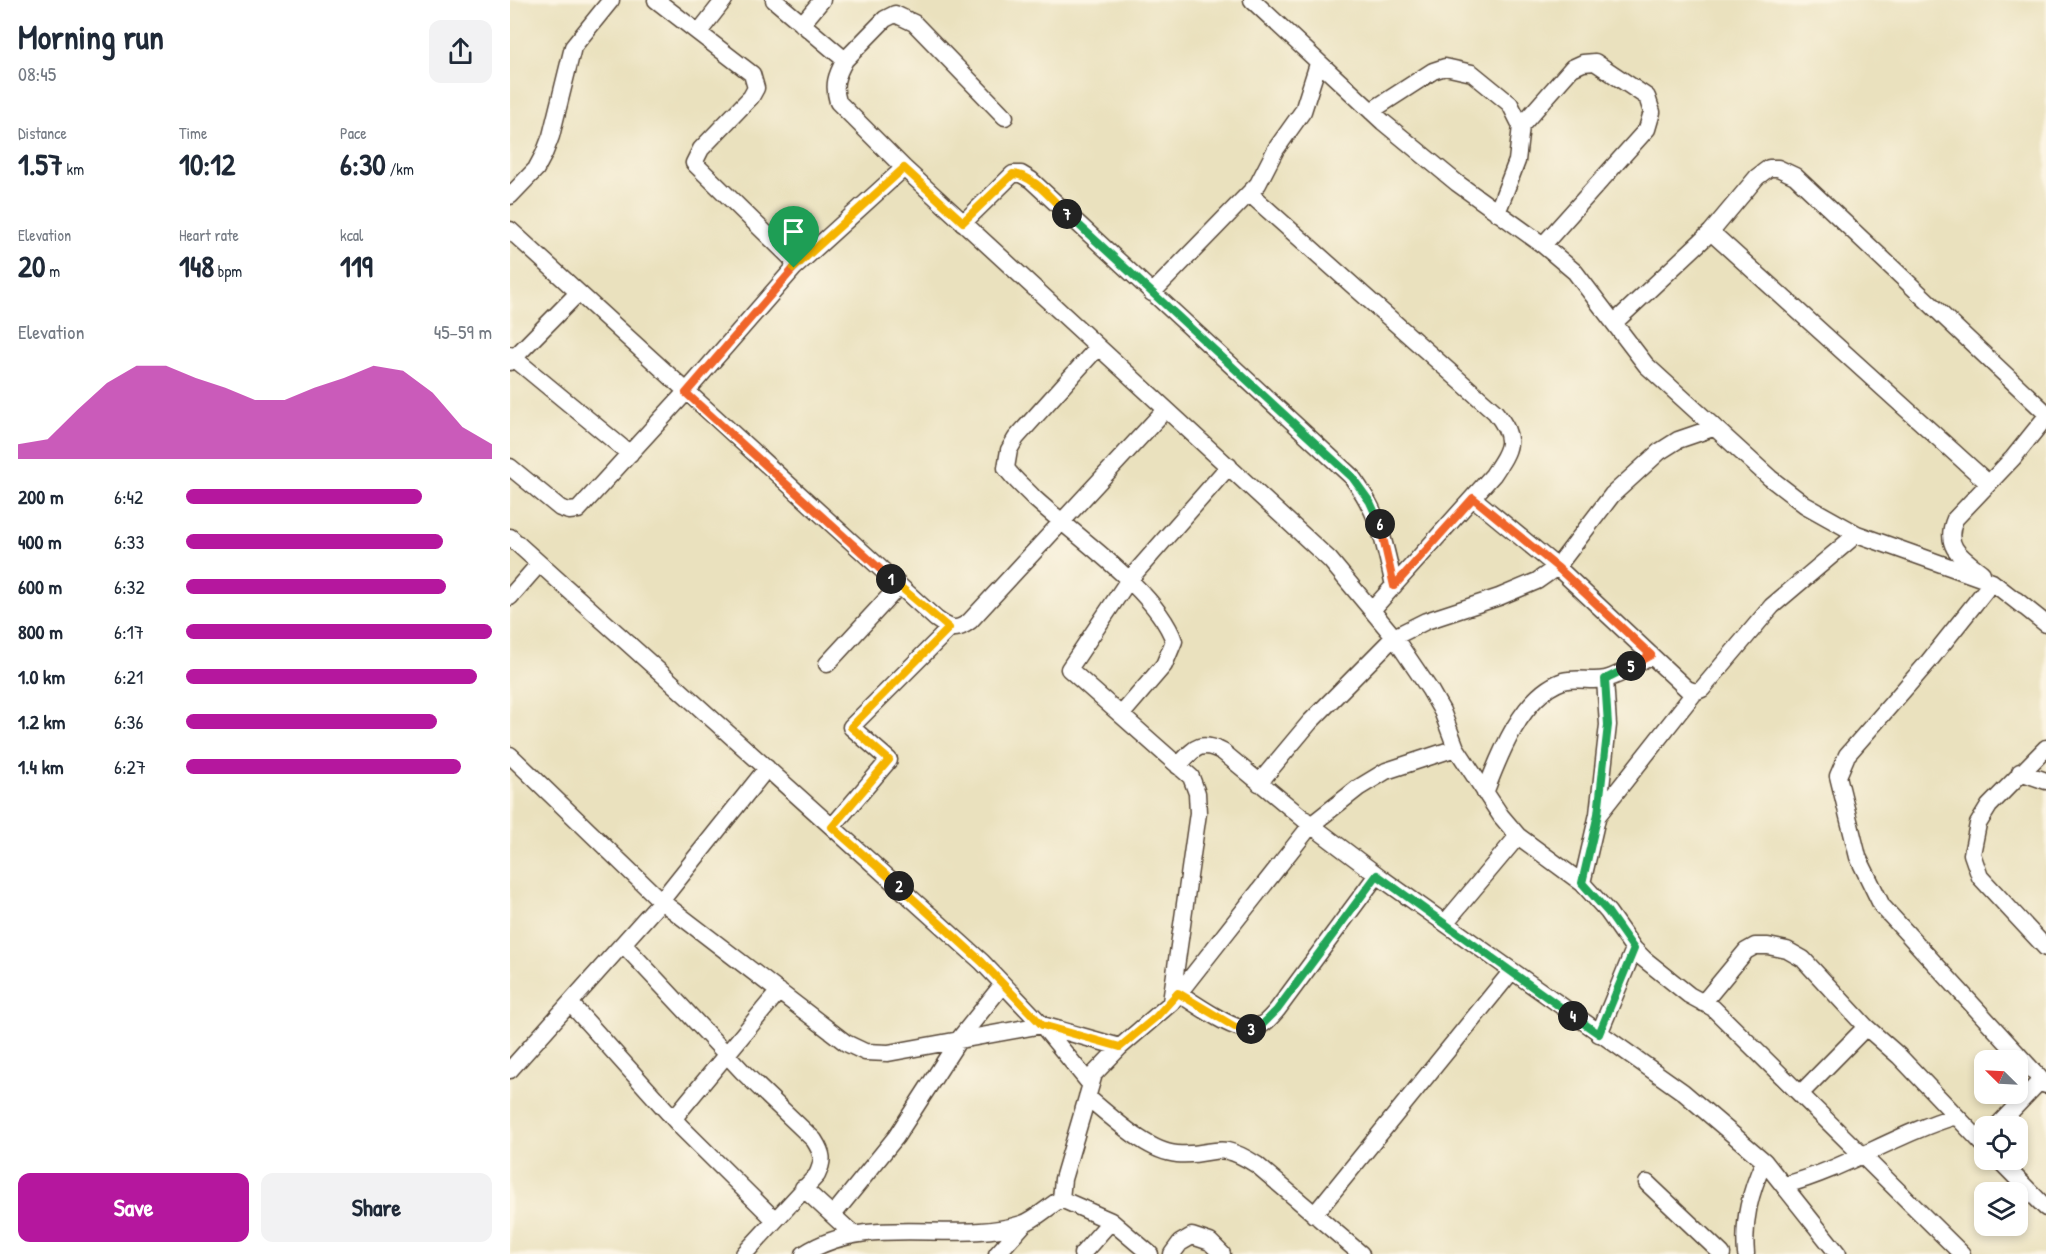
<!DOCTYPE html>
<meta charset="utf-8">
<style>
:root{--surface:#fff;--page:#f2f2f3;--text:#1f2937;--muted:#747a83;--accent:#b5179e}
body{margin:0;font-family:"Patrick Hand",sans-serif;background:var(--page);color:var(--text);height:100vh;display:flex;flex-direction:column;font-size:22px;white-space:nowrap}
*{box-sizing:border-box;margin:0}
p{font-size:20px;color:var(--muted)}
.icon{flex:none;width:33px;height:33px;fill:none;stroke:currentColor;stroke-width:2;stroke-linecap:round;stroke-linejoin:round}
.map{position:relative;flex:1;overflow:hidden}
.side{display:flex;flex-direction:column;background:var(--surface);width:510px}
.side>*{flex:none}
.needle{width:39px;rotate:294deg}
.tools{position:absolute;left:1464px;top:1050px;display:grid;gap:12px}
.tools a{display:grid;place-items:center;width:54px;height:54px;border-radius:12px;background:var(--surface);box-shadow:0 3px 9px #0003;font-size:30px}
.pin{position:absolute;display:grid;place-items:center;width:51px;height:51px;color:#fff;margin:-62px -26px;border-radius:50% 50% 50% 0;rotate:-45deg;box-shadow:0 0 6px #0007}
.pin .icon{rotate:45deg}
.km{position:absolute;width:30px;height:30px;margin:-15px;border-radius:50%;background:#222;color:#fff;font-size:16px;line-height:30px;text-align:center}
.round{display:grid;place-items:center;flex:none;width:63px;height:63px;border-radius:12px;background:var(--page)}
.summary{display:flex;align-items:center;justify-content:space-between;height:102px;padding:0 18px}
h1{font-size:33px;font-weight:700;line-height:45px}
.metrics{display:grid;grid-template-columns:repeat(3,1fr);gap:9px;height:102px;padding:6px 18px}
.metrics div{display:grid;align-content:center}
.metrics b{font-size:30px;font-weight:700}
.metrics small{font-size:16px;font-weight:400}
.metrics p{font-size:16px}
.chart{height:168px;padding:12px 18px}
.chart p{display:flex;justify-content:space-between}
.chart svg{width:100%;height:108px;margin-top:6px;fill:var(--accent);opacity:.7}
.primary-button{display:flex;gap:12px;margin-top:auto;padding:12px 18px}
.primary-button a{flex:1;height:69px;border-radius:12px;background:var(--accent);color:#fff;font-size:24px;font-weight:700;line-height:69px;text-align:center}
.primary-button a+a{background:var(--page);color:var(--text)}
ul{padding:0 18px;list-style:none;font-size:20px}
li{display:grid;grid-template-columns:96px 72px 1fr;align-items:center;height:45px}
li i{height:15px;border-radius:8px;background:var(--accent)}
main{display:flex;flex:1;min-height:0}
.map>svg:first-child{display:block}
</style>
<main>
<section class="side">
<div class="summary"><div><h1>Morning run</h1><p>08:45</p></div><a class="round"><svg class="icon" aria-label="share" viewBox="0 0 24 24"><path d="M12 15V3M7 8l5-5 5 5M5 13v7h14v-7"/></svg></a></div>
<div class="metrics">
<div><p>Distance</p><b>1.57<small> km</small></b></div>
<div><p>Time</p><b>10:12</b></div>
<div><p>Pace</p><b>6:30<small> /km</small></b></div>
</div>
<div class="metrics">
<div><p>Elevation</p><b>20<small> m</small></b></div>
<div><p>Heart rate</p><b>148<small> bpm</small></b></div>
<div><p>kcal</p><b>119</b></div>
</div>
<div class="chart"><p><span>Elevation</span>45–59 m</p>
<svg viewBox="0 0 160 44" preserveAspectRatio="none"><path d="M0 44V38L10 36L20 24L30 13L40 6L50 6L60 11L70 15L80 20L90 20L100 15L110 11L120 6L130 8L140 17L150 31L160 38V44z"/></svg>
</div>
<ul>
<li><b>200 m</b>6:42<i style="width:77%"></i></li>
<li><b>400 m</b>6:33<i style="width:84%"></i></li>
<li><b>600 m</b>6:32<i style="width:85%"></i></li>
<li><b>800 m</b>6:17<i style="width:100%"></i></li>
<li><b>1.0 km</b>6:21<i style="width:95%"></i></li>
<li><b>1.2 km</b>6:36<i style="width:82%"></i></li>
<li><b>1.4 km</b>6:27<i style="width:90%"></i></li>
</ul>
<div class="primary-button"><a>Save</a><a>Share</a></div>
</section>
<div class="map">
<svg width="1536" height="1254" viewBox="0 0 1536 1254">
<rect width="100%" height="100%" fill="#fcf5e5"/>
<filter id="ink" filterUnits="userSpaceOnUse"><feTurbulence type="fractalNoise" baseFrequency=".0167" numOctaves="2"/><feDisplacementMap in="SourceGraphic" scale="12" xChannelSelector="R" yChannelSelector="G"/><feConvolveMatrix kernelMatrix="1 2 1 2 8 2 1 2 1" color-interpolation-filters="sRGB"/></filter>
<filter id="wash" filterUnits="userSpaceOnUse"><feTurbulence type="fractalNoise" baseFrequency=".008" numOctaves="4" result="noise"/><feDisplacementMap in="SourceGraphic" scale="24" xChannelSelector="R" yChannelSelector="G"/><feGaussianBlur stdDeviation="1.35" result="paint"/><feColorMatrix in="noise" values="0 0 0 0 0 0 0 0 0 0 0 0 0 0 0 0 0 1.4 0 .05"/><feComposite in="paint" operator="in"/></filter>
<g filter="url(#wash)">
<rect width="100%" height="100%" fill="#eae1be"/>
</g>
<g filter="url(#ink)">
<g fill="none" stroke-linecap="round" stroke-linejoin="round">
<g stroke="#554536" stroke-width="19">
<path id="street" d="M264,0l71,60c-9,16 -12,25 -7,42l66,66 426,392 64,77 36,53 12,21 14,37 45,68 17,20 64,47 26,29 26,37 10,10 45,36 24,13 249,246
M742,0l131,122 74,61 86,62 32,27 71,93 124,113 35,27 52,29 135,48 32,25
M292,24l20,-24
M189,32l25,-32
M335,60l40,-41 10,-5 19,9 91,94
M861,111l62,-40 12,-4 27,6 38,31 11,22 -4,35 -20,52
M1011,126l51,-58 11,-5 12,-1 52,35 5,15 -5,17 -104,116
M740,194l245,218c22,27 16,36 -2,63l-121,135
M0,196l26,-27 8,-15 7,-18 22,-89 38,-47
M453,223l50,-49h8l10,6 321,297c28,38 32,64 42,109
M0,230l426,389c14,10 20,13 34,2l196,-212
M1201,232l277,251
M284,268l110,-100
M642,293l106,-109 18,-35 27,-38 15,-47
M1105,322l96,-90 46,-55 12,-9h9l17,8 251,237
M588,347l-82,91 -7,12 -3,18c7,11 19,20 28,30 40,37 123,93 140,143l-10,24 -43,50
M0,355l120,99
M0,362l68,-69
M0,467l50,41 9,3 9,-1 108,-118 108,-124 -2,-9 -98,-96 7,-14 50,-52 5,-9 -4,-14 -96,-74
M963,498l84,69 130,122 8,3 7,-3 70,-83 85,-72
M0,537l472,425 60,63 48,59
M1472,573c-21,-16 -39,-26 -27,-54l58,-61 33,-41
M1482,582l-63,79 -82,94 -9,21 20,81 24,49 164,179
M0,597l29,-33
M1506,600l30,24
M317,664l72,-78
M1536,748l-57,58 -11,18 -6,30 8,23 66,71
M0,755l151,146 185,142 19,9 23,1 154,-28 78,22
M668,766c16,-17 21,-27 45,-14l88,73 73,55 299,212 81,69 74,93
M1510,772l26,9
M749,783l51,-61 84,-85 32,-16 73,-24 38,-16 20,-14 55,-72 47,-43 19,-12 35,-12
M975,793c14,-37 37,-98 78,-112 14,-4 29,1 42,-2 16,-3 32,-16 46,-24
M1089,814l96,-122
M322,827l57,-67 -38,-33 98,-98
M1072,883l16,-69 10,-89 -3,-46
M935,923l73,-87
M113,944l120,128 71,68c9,14 10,20 3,35l-73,79
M668,993c17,10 54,38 72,36 12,-1 20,-11 27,-19l100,-135
M661,1002l27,-189 -1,-20 -6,-16 -122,-108 59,-88 101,-115
M60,1003l112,125 92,91
M1193,1003l43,-52 9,-5h13l19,4 16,9 63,68 33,29 85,89
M1089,1034l35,-85
M0,1070l151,-169 106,-133
M1290,1094l66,-67
M577,1097c23,18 60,55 90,57 40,3 38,-16 80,11l104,89
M164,1118l105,-127
M1487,1126l44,-46
M1489,1160l47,48
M1137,1183l75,71
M1275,1185c60,-16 111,-51 171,-69
M293,1188l51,47
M323,1215l63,-78 64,-99 43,-54
M804,1215l197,-243
M601,1221l-50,-22 2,-20 31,-105 26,-27 51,-44 140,-178 47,-37 28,-17 70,-23
M294,1254c64,-42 149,-9 218,-30 13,-4 27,-18 39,-25
M487,1254l27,-30
M572,1254l29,-33 39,33
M662,1254l8,-11 12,-7 18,6 12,12
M1236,1254c-3,-35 4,-61 18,-93"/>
</g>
<use href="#street" stroke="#fff" stroke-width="16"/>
</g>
</g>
<g fill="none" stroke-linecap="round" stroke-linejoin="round" filter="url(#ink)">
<g stroke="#fff" stroke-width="12">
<path id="split-1" d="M284,268l-108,125 205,186"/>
</g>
<g stroke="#fff" stroke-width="12">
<path id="split-2" d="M381,579l58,49 -98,99 38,33 -57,67 67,59"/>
</g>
<g stroke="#fff" stroke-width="12">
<path id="split-3" d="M389,886l83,76 60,63 78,22 36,-30 22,-24 57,34 16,2"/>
</g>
<g stroke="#fff" stroke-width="12">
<path id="split-4" d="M741,1029l11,-4 15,-15 100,-135 196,141"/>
</g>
<g stroke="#fff" stroke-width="12">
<path id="split-5" d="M1063,1016l26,18 35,-85 -26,-37 -26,-29 16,-69 10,-89 -3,-46 26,-13"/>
</g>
<g stroke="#fff" stroke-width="12">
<path id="split-6" d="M870,524l14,62 79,-88 84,69 94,88 -20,11"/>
</g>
<g stroke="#fff" stroke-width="12">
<path id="split-7" d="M557,214l285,263 18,25 10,22"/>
</g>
<g stroke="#fff" stroke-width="12">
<path id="split-8" d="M284,268l110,-100 59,54 50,-48c21,1 39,26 54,40"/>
</g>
<use href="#split-1" stroke="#f0652b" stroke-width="8"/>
<use href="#split-2" stroke="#f5b400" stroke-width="8"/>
<use href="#split-3" stroke="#f5b400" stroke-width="8"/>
<use href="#split-4" stroke="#22a559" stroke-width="8"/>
<use href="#split-5" stroke="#22a559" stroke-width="8"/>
<use href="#split-6" stroke="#f0652b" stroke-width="8"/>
<use href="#split-7" stroke="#22a559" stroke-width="8"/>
<use href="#split-8" stroke="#f5b400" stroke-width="8"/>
</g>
</svg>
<div class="tools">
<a><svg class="needle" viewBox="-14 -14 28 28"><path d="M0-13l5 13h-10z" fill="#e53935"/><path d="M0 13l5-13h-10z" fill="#747a83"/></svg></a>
<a><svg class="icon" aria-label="locate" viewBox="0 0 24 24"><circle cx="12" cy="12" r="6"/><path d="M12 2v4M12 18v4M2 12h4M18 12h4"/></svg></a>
<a><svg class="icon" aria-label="layers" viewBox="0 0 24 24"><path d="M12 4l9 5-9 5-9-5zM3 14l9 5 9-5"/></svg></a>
</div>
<div class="pin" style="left:284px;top:268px;background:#1e9e55"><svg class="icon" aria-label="arrive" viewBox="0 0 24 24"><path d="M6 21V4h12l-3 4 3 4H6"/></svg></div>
<b class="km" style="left:381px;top:579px">1</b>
<b class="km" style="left:389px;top:886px">2</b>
<b class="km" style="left:741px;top:1029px">3</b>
<b class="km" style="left:1063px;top:1016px">4</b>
<b class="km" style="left:1121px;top:666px">5</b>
<b class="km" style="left:870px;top:524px">6</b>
<b class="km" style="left:557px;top:214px">7</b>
</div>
</main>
